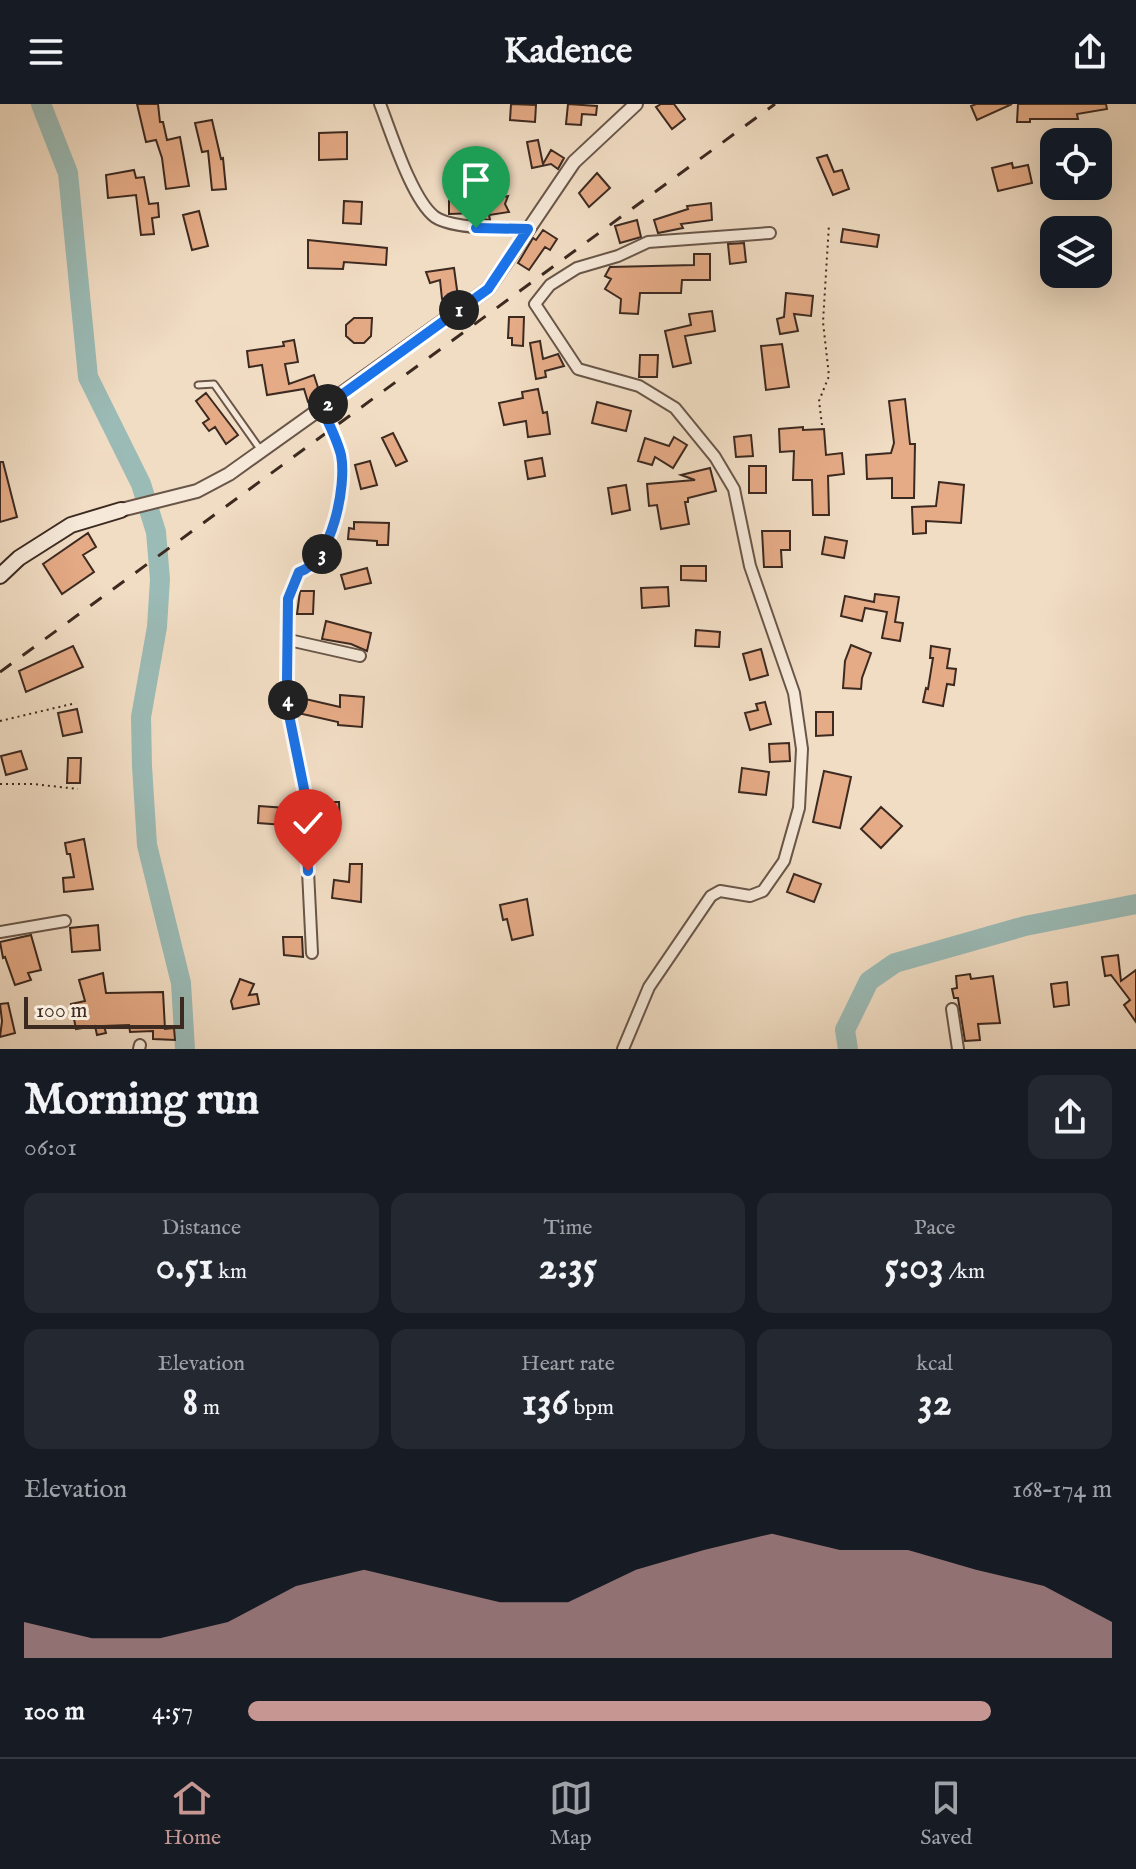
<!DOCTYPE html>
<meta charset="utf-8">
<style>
:root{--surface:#171b24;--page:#242831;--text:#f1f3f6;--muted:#9ea1a6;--line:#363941;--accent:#c59692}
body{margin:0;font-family:"IM FELL English",serif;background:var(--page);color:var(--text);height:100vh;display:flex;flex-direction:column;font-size:30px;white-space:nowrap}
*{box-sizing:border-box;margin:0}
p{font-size:26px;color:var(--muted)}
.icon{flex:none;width:44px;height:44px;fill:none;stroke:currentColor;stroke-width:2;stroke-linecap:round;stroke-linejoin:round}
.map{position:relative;height:945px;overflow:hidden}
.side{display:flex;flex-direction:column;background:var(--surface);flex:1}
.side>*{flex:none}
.fabs{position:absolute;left:1040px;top:24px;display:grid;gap:16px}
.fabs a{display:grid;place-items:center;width:72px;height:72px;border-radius:16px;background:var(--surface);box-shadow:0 8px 32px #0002;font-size:40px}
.scale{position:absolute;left:24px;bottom:20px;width:160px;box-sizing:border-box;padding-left:8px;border:4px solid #3c2920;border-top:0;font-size:22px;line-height:28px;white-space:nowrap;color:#3c2920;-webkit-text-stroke:6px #f6e9d9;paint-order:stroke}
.pin{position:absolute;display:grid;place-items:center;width:68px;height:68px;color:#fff;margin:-82px -34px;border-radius:50% 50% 50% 0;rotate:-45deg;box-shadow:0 0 8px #0007}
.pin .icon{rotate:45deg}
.km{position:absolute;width:40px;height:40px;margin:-20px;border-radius:50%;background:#222;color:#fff;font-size:22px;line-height:40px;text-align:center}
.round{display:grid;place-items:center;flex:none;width:84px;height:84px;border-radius:16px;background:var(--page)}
.summary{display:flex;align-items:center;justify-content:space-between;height:136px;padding:0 24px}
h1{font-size:44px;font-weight:700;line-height:60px}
.metrics{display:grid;grid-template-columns:repeat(3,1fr);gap:12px;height:136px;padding:8px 24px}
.metrics div{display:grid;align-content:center;border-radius:16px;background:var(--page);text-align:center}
.metrics b{font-size:40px;font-weight:700}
.metrics small{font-size:22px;font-weight:400}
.metrics p{font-size:22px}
.chart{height:224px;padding:16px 24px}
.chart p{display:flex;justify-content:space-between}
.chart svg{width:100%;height:144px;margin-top:8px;fill:var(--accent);opacity:.7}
ul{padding:0 24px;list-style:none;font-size:26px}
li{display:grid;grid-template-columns:128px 96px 1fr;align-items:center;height:60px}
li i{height:20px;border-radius:10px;background:var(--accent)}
header{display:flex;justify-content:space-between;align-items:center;height:104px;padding:0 24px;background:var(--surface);font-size:36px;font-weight:700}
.tabs{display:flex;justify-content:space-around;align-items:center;height:112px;border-top:2px solid var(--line);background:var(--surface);font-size:22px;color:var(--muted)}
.tabs a{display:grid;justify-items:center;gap:4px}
.tabs .active{color:var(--accent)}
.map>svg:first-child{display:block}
</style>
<header><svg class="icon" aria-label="menu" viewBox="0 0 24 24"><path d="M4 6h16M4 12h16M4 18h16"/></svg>Kadence<svg class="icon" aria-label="share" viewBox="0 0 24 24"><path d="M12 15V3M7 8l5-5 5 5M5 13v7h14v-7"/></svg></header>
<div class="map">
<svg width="1136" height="945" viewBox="0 0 1136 945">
<rect width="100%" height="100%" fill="#f1ddc4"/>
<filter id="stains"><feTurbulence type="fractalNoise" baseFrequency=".0025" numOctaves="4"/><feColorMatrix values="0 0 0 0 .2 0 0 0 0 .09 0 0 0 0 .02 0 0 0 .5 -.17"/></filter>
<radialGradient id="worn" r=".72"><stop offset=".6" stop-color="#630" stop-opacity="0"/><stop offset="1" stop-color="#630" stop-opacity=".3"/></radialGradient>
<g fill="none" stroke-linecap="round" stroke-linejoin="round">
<path stroke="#9bbbb6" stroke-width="20" d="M41,0l27,69 20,204 53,107 15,48 4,47 -3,48 -16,90 1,49 5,79 34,138 4,66
M848,945l-3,-19 24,-49 26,-18 130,-37 111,-22"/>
</g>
<path fill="#e5ab86" stroke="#3c2920" stroke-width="2" d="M137,0h21l2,18h3l4,18 13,-3 9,49 -23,3 -4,-31 -6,-18 -10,2z
M511,0l25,1 -1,17 -25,-2z
M568,0l29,2 -1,9 -14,-1 -1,11 -15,-1z
M661,0h13l11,15 -13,10 -16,-22z
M976,0h36l-35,16 -6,-14z
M1018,0h88l1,5 -30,5 1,5h-48v3h-13z
M212,16l9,39 2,-1 3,31 -14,1 -4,-39 -6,1 -7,-29z
M347,28v27l-28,1v-27z
M538,36l5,24 8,-14 13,8 -6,11 -7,-5 -19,4 -5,-26z
M827,51l7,17 8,-2 7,19 -16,6 -16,-37z
M1012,59l1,5 15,-3 4,18 -34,8 -6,-23z
M134,66l2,8 8,-1 5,27 9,-1 1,14 -7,1 2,16 -13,1 -5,-40 -28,3 -2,-23z
M597,69l13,15 -21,19 -10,-14z
M508,92l-3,8 4,8 -20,3 1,5 -12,-1 -1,-6 -28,1v-13l22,-1v3z
M344,97l18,1 -1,22 -18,-1z
M711,99l1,17 -31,4 2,4 -25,5 -4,-13 34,-11 -1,-3z
M199,107l9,35 -16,4 -9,-35z
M637,116l4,17 -21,6 -5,-17z
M843,125l36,6 -2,12 -36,-5z
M543,126l14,9 -7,11 -5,-3 -16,23 -11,-7 15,-25 3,2z
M308,136l79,8 -1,17 -42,-3 -1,7 -35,-1z
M744,139l2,19 -16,2 -2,-20z
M694,150h16v26h-28l-1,13h-41l-2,21 -18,-1 1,-14 -16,-10 6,-10 -6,-3 5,-9 84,-2z
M454,164l4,29 -16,2 -2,-19 -10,3 -4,-11z
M786,189l27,3 -2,20 -17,-2 4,17 -18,3 -3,-15 7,-2z
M712,207l3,20 -30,5 6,27 -18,4 -8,-36 26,-6 -2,-11z
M509,213h15l-1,29 -11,-1v-7h-4z
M354,214h18l-1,18 -7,7h-10l-8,-7v-11z
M294,236l4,22 -13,2 4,20 25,-9 7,22 -13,5 -4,-13 -37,6 -5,-30 -13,2 -2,-16 37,-5 -1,-4z
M540,237l3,18 15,-5 6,12 -19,5 1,6 -10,2 -6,-36z
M782,240l7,43 -23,3 -5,-44z
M640,251h18l-1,22h-18z
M538,285l5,24 4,-1 3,22 -22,3 -2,-16 -22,4 -5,-22 24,-5 -1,-6z
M206,289l32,42 -12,9 -11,-17 -6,4 -6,-8 6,-4 -13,-18z
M905,295l5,45h5l-1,54h-22v-20l-25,1 -1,-24 25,-2 3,-10 -5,-42z
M597,298l34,9 -5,20 -34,-8z
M803,323v3l21,-1 2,26 16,-2 2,21 -16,2 1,39h-16l-1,-35h-19l1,-29 -14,1 -1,-23z
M393,329l14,28 -11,5 -14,-28z
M751,331l2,21 -17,1 -2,-20z
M674,333l13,8 -14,23 -18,-11 -3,8 -14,-4 7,-23 24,8z
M542,354l3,18 -17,3 -3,-18z
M370,357l7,24 -16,4 -6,-24z
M0,358h3l14,55 -17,5z
M749,362h17v27h-17z
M710,364l6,23 -28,7v4h-3l4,22 -28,5 -4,-24 -8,1 -2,-22 48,-4 -14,-5z
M939,378l25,3 -3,38 -35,-2v12l-13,1 -1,-27 24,-1z
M626,381l4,25 -18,4 -4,-26z
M354,418l35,1 -1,22h-11v-4l-29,-2 1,-11 5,1z
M762,427h28v19h-9l1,17h-18z
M88,429l8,14 -13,8 11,17 -32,22 -19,-30z
M825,433l22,4 -3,17 -22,-4z
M681,462h25v15l-25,-1z
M367,464l4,15 -26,6 -4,-14z
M668,483l1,19 -27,2 -1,-20z
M300,487h14l-1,23h-16z
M875,490l24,3 -4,25 8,1 -3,18 -18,-3 5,-26 -22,-4 -3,13 -21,-5 4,-20 29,6z
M326,517l45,12 -4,18 -16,-7 -29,-5z
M696,526l24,2 -1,15 -24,-1z
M851,541l20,8 -9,25 -1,11 -18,-1 2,-27z
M73,542l10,21 -57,25 -7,-21z
M931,542l19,3 -3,19 9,1 -2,16 -7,-1 -4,22 -20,-4 3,-14 2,1 5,-31h-3z
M761,545l7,26 -18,5 -7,-26z
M340,591l24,2 -2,30 -24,-2v-3l-40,-9 3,-15 39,9z
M765,598l6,22 -21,6 -5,-17 13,-3 -2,-6z
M77,605l5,23 -19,4 -5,-23z
M816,608h17v23l-17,1z
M789,639l1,18 -20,1 -1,-18z
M21,647l6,18 -21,6 -5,-19z
M68,654h13l-1,25h-13z
M742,664l27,4 -3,23 -27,-3z
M824,667l27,6 -11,51 -27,-6z
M325,698h14l1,24h-14z
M259,702l27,2 -2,17 -26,-2z
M881,703l21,19 -21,22 -20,-19z
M84,735l9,50 -29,3 -1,-14 11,-1 -4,-23h-3l-2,-11z
M350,760h12l-1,38 -29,-4 2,-18 15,2z
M794,770l27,10 -7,18 -27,-10z
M527,795l6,36 -21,5 -5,-21 -4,1 -3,-15z
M98,821l2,25 -28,2 -2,-24z
M31,831l10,35 -13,3 3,7 -16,5 -10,-28 -2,1 -3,-16z
M283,833h19l1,20 -19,-2z
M1118,851l3,26 15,-11v52l-12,-17 6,-5 -19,-25 -6,1 -3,-19z
M103,869l3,20 57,-1 2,37 9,-1 1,12 -22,-1v-8l-23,1 -1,-7 -25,1 2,7 -9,2 -2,-9 -19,3 -5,-25 14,-3 -6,-21z
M970,870l1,5 22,-3 7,47 -22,1 2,16 -15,1 -7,-43h-4l-2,-9 5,-1 -1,-12z
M240,875l14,5 -5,11 8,-1 2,10 -26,5 -2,-8z
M1067,878l2,23 -15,2 -3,-23z
M8,899l7,30 -15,4 2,-16 -2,-17z"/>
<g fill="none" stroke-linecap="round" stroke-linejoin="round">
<g stroke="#695649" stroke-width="9">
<path id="service" d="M198,281l16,-1 46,65"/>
</g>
<g stroke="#695649" stroke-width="14">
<path id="minor" d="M380,0c11,28 32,96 55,113 17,12 72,12 93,12
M289,536l71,16
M0,828l65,-11
M312,849l-8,-164 -14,-69 -3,-41 1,-80 11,-27c33,-11 48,-87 42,-117 -4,-16 -12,-31 -19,-46
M952,905l6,40
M139,945l1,-4
M623,945l26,-62 62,-91 9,-5 30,5 13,-5 21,-30 15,-53 3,-59 -8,-56 -44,-127 -16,-77 -19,-32 -40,-49 -36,-22 -61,-17 -43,-65 15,-19 27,-17 41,-12 30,-14 122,-9"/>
</g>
<g stroke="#695649" stroke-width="16">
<path id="tertiary" d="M121,406l76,-19 32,-17 259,-185 86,-127 62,-58"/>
</g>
<g stroke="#3c2920" stroke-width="18">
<path id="secondary" d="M0,472l19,-18 52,-33 50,-15"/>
</g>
<path stroke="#3c2920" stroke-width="2" stroke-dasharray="2 4" stroke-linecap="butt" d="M822,321l-3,-24 10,-25 -6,-54 6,-98
M0,617l76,-18
M0,680h33l45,5"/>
<use href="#service" stroke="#f6e9d9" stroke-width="5"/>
<use href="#minor" stroke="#f6e9d9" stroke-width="10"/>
<use href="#tertiary" stroke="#f6e9d9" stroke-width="12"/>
<use href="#secondary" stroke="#f6e9d9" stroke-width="14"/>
<path stroke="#3c2920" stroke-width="3" stroke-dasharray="14 14" stroke-linecap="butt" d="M0,568l775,-568"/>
</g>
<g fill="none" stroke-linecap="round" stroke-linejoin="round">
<g stroke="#fff" stroke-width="16">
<path id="route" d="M308,767l-4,-82 -14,-69 -3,-41 1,-80 11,-27c33,-10 48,-87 42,-117 -4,-16 -12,-31 -19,-46l166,-120 40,-60 -52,-1"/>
</g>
<use href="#route" stroke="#1a73e8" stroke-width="10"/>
</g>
<rect width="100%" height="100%" filter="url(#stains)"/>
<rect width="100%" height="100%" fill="url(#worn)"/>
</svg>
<div class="fabs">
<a><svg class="icon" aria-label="locate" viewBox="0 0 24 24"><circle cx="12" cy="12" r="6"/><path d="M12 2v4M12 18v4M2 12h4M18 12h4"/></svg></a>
<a><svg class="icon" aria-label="layers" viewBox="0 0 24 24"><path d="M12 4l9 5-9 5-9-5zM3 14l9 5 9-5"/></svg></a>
</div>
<div class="scale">100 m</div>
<div class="pin" style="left:476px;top:124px;background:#1e9e55"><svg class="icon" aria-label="arrive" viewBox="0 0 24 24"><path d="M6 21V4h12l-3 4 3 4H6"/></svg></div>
<div class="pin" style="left:308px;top:767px;background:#d93025"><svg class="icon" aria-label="check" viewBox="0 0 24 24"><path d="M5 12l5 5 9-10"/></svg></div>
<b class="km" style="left:459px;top:206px">1</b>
<b class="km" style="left:328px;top:300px">2</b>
<b class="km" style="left:322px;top:450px">3</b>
<b class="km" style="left:288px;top:596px">4</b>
</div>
<section class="side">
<div class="summary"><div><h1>Morning run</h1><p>06:01</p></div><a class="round"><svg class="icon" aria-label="share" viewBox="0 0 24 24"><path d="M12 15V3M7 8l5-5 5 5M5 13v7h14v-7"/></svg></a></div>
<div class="metrics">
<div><p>Distance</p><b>0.51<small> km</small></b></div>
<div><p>Time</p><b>2:35</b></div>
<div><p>Pace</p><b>5:03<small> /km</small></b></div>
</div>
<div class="metrics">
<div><p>Elevation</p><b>8<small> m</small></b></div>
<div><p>Heart rate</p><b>136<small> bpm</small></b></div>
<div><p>kcal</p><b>32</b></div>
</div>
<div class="chart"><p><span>Elevation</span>168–174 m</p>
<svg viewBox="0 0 160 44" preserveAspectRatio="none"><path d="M0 44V33L10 38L20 38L30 33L40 22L50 17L60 22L70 27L80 27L90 17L100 11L110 6L120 11L130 11L140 17L150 22L160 33V44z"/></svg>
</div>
<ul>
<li><b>100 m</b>4:57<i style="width:86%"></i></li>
</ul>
</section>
<nav class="tabs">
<a class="active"><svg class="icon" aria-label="home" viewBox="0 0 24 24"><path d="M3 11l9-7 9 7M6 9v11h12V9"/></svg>Home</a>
<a><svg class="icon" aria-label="map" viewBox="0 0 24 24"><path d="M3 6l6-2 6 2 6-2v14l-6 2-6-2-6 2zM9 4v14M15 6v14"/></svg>Map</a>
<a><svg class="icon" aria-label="saved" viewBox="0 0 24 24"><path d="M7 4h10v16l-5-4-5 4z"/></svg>Saved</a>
</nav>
